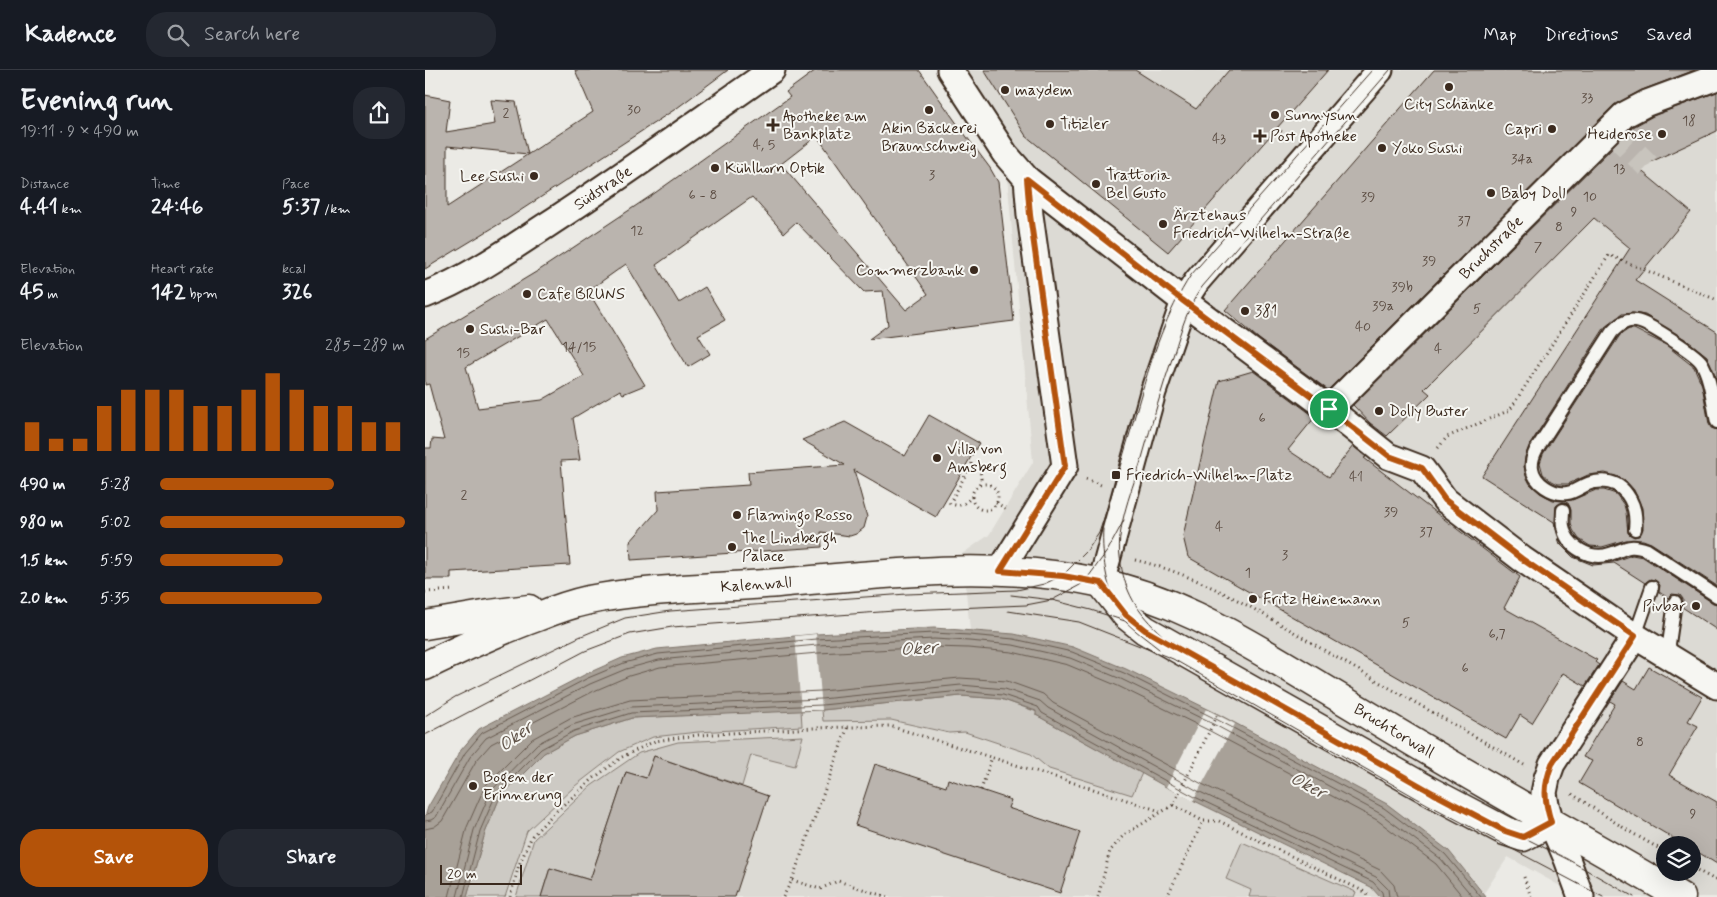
<!DOCTYPE html>
<meta charset="utf-8">
<style>
:root{--surface:#171b24;--page:#242831;--text:#f1f3f6;--muted:#9ea1a6;--line:#363941;--accent:#b45309}
body{margin:0;font-family:Mynerve,sans-serif;background:var(--page);color:var(--text);height:100vh;display:flex;flex-direction:column;font-size:19px;white-space:nowrap}
*{box-sizing:border-box;margin:0}
p{font-size:16px;color:var(--muted)}
.icon{flex:none;width:28px;height:28px;fill:none;stroke:currentColor;stroke-width:2;stroke-linecap:round;stroke-linejoin:round}
.map{position:relative;flex:1;overflow:hidden}
.details{display:flex;flex-direction:column;background:var(--surface);width:425px}
.details>*{flex:none}
.controls{position:absolute;left:1231px;top:766px;display:grid;gap:10px}
.controls a{display:grid;place-items:center;width:45px;height:45px;border-radius:50%;background:var(--surface);box-shadow:0 5px 20px #0002;font-size:25px}
.scale{position:absolute;left:15px;bottom:12px;width:82px;box-sizing:border-box;padding-left:5px;border:2px solid #3b2a1e;border-top:0;font-size:14px;line-height:18px;white-space:nowrap;color:#3b2a1e;-webkit-text-stroke:4px #f6f6f2;paint-order:stroke}
.pin{position:absolute;display:grid;place-items:center;width:42px;height:42px;color:#fff;margin:-21px;border:2px solid #fff;border-radius:50%;box-shadow:0 1px 5px #0007}
.round{display:grid;place-items:center;flex:none;width:52px;height:52px;border-radius:20px;background:var(--page)}
.summary{display:flex;align-items:center;justify-content:space-between;height:85px;padding:0 20px}
h1{font-size:28px;font-weight:800;line-height:38px}
.metrics{display:grid;grid-template-columns:repeat(3,1fr);gap:8px;height:85px;padding:5px 20px}
.metrics div{display:grid;align-content:center}
.metrics b{font-size:21px;font-weight:800}
.metrics small{font-size:14px;font-weight:400}
.metrics p{font-size:14px}
.chart{height:140px;padding:10px 20px}
.chart p{display:flex;justify-content:space-between}
.chart svg{width:100%;height:90px;margin-top:5px;stroke:var(--accent);stroke-width:6}
.cta{display:flex;gap:10px;margin-top:auto;padding:10px 20px}
.cta a{flex:1;height:58px;border-radius:20px;background:var(--accent);color:#fff;font-size:20px;font-weight:800;line-height:58px;text-align:center}
.cta a+a{background:var(--page);color:var(--text)}
ul{padding:0 20px;list-style:none;font-size:16px}
li{display:grid;grid-template-columns:80px 60px 1fr;align-items:center;height:38px}
li i{height:12px;border-radius:6px;background:var(--accent)}
header{display:flex;align-items:center;gap:30px;box-sizing:border-box;height:70px;padding:0 25px;background:var(--surface);border-bottom:1px solid var(--line)}
header strong{font-size:24px}
nav{display:flex;gap:28px;margin-inline-start:auto;font-size:18px}
.search{width:350px;height:45px;background:var(--page);display:flex;align-items:center;gap:12px;box-sizing:border-box;padding:0 18px;border-radius:20px;color:var(--muted);font-size:19px}
main{display:flex;flex:1;min-height:0}
.map>svg:first-child{display:block}
</style>
<header>
<strong>Kadence</strong>
<div class="search"><svg class="icon" aria-label="search" viewBox="0 0 24 24"><circle cx="10" cy="10" r="6"/><path d="M15 15l6 6"/></svg>Search here</div>
<nav><a>Map</a><a>Directions</a><a>Saved</a></nav>
</header>
<main>
<section class="details">
<div class="summary"><div><h1>Evening run</h1><p>19:11 · 9 × 490 m</p></div><a class="round"><svg class="icon" aria-label="share" viewBox="0 0 24 24"><path d="M12 15V3M7 8l5-5 5 5M5 13v7h14v-7"/></svg></a></div>
<div class="metrics">
<div><p>Distance</p><b>4.41<small> km</small></b></div>
<div><p>Time</p><b>24:46</b></div>
<div><p>Pace</p><b>5:37<small> /km</small></b></div>
</div>
<div class="metrics">
<div><p>Elevation</p><b>45<small> m</small></b></div>
<div><p>Heart rate</p><b>142<small> bpm</small></b></div>
<div><p>kcal</p><b>326</b></div>
</div>
<div class="chart"><p><span>Elevation</span>285–289 m</p>
<svg viewBox="0 0 160 44" preserveAspectRatio="none"><path d="M5 44V30M15 44V38M25 44V38M35 44V22M45 44V14M55 44V14M65 44V14M75 44V22M85 44V22M95 44V14M105 44V6M115 44V14M125 44V22M135 44V22M145 44V30M155 44V30"/></svg>
</div>
<ul>
<li><b>490 m</b>5:28<i style="width:71%"></i></li>
<li><b>980 m</b>5:02<i style="width:100%"></i></li>
<li><b>1.5 km</b>5:59<i style="width:50%"></i></li>
<li><b>2.0 km</b>5:35<i style="width:66%"></i></li>
</ul>
<div class="cta"><a>Save</a><a>Share</a></div>
</section>
<div class="map">
<svg width="1292" height="827" viewBox="0 0 1292 827">
<rect width="100%" height="100%" fill="#ebeae5"/>
<filter id="ink" filterUnits="userSpaceOnUse"><feTurbulence type="fractalNoise" baseFrequency=".02" numOctaves="2"/><feDisplacementMap in="SourceGraphic" scale="10" xChannelSelector="R" yChannelSelector="G"/><feConvolveMatrix kernelMatrix="1 2 1 2 8 2 1 2 1" color-interpolation-filters="sRGB"/></filter>
<g filter="url(#ink)">
<path fill="#dcdad4" fill-rule="evenodd" d="M526,0h766v827h-137l-72,-40 -24,36 -35,-42 -231,-137 -92,-45 -53,-22 -59,-13 -44,-4 -8,-76 27,-19 44,-73 -28,-308zM1240,775h28v27h-28z
M397,640l214,5 130,72 205,100 9,10h-913l18,-64 147,-115z"/>
<path fill="#cdcac4" stroke="#847a71" d="M536,626l40,3 36,13 -1,3 106,58 -10,22 -83,-26 -18,-15 -66,-22 -16,1 -58,-13 -68,1 -1,-11z
M376,640l1,16 -104,6 -45,5 -34,15 -44,34 -48,45 -22,66h-38l18,-64 15,-36 44,-44 31,-17 57,-18z
M378,666l-8,30 -44,-11 -9,31 -88,-30 -8,22 -20,-6 -36,108 -40,-12 -9,29h-25l18,-58 57,-53 48,-33 39,-11z
M817,772l114,50 -2,5h-105l2,-7 -25,-11z"/>
<path fill="#a8a198" stroke="#7c7167" d="M509,558l80,6 59,13 53,22 92,45 169,90 62,47 37,46h-106l-9,-10 -205,-100 -130,-72v-4l-35,-12 -40,-3 -139,14 -190,8 -57,18 -31,17 -44,44 -15,36 -18,64h-42v-80l3,-10 33,-57 18,-21 107,-55 36,-16 35,-9 159,-15z"/>
<path fill="#ebeae5" d="M391,564l6,76h-21l-6,-74z
M781,639l29,15 -42,77 -27,-14z"/>
<g fill="none" stroke-linecap="round" stroke-linejoin="round">
<path stroke="#675a4f" stroke-width="1" d="M0,745l7,-3 33,-59 17,-20 106,-55 36,-15 34,-9 159,-15 117,-6 35,2 45,4 58,13 52,21 92,46 168,89 61,46 36,43
M0,751l6,-1 5,-3 34,-60 16,-19 104,-54 36,-15 33,-9 158,-15 117,-6 35,2 44,4 57,13 51,21 92,45 168,90 60,45 32,38
M0,759l9,-2 8,-6 34,-60 15,-17 103,-53 35,-15 31,-9 158,-14 116,-6 34,1 44,4 56,13 50,21 92,45 167,89 59,44 27,33
M24,827l18,-70 18,-41 47,-47 38,-21 60,-18 191,-9 139,-13 47,3 36,13 10,9 149,81 178,86 14,15 3,12
M32,827l17,-67 17,-39 46,-47 35,-19 59,-18 190,-8 140,-14 44,4 35,12 8,7 150,83 178,86 12,12 1,8
M38,827l17,-66 16,-37 45,-45 33,-18 57,-18 191,-8 139,-14 42,4 35,12 4,6 153,84 178,85 9,10 1,5"/>
</g>
<path fill="#bab4ae" stroke="#3b2a1e" fill-rule="evenodd" d="M150,0h153l-51,38 -168,110 -84,51v-174l25,5 -4,32 49,-8 -4,-24 25,2 12,52 -81,-8v61l146,-95z
M391,0h103l39,55 32,43 8,14 16,139 -145,18 19,-14 -5,-34 -19,1 -68,-70 -12,11 -32,-36 -96,68 23,38 26,-16 20,33 -27,15 12,19 -22,13 -62,-103 -38,27 57,94 -22,9 -3,-4 -47,28 7,42 -19,1 9,104 -119,7v7h-26v-131h6l1,-9 12,1 -15,-56 -4,1v-46l116,-70 111,-74 138,-98 -4,-5zM392,66l111,158 -22,16 -125,-146zM123,249l36,57 -42,24 -64,8 -12,-41z
M559,0h151l61,39 33,-39h99l-160,182 -142,-116z
M1009,0h261l-53,20 -28,15 -286,285 -69,-51 -34,-29z
M1292,22v39l-79,37 53,44 -56,68 82,52v48l-10,-24 -22,-17 -40,-24 -12,-2 -11,1 -17,13 -76,119 -4,11 -1,9 2,10 4,8 10,9 13,7 9,1 10,-1 24,-10h8l12,4 8,11 2,7 2,21 6,4 5,-1 4,-7 -1,-21 -8,-18 -8,-9 -10,-5 -11,-3 -17,2 -20,9h-10l-8,-4 -7,-6 -3,-11 3,-9 77,-119 9,-6h5l32,16 28,22 8,18 7,39 2,4 6,2v156l-66,-43 -8,-3h-17l-24,7 -12,-1 -11,-7 -6,-9 -2,-7v-13l-3,-7 -5,-1 -7,4 -1,20 -1,-4 -72,-46 148,-228 -36,-30 -170,171 6,5 -43,42 -17,-13 -17,-18 280,-278 20,-11z
M828,301l62,46 -27,33 41,27 24,-31 13,11 -2,1 156,119 -16,31 93,52 -2,2 4,3 -14,21 -22,-13 -31,50 -12,-8 -14,24 -318,-182 -5,-21 36,-155z
M504,345l50,28 -43,74 -82,-47 13,47 -3,11 -8,6 -6,2 -29,-4 1,15 -191,13 -1,-18 28,-32 -1,-19 92,-6 -1,-13 97,-7 -43,-25 43,-18 60,34z
M1133,468l10,13 7,6 18,6 19,-1 20,-7 11,2 70,46 4,1v26l-35,-23 1,-8 -3,-4 -8,-1 -4,4 -9,-6 1,-7 -5,-5 -5,-1 -5,4 -31,-20 -21,2 -20,-8 -13,-13z
M1224,597l53,30 -14,24 10,5 -29,49 48,27v62l-24,-15v-4h-8l-106,-62 13,-22 -9,-4 32,-53 -5,-3 13,-20 13,8z
M229,686l114,40 -33,101h-194l9,-29 40,12 36,-108 20,6z
M450,694l71,23 2,-8 63,21 -3,8 72,24 -20,61 -205,-68z"/>
<g fill="none" stroke-linecap="round" stroke-linejoin="round">
<path stroke="#c8c4bd" stroke-width="25" stroke-dasharray="25 12" stroke-linecap="butt" d="M1185,59l38,37"/>
<g stroke="#3b2a1e" stroke-width="16">
<path id="lane" d="M1138,440c0,5 -1,11 0,16 3,20 27,35 47,28 16,-5 18,-11 37,-4l70,46
M1210,459c3,-25 -11,-52 -40,-47 -11,1 -18,10 -28,11 -14,2 -33,-10 -35,-25 -1,-6 1,-12 4,-18l76,-118c7,-7 14,-13 24,-11 11,1 58,32 65,41 10,15 12,43 16,60
M1210,566l17,-49
M1249,588l-4,-7 -1,-7 6,-42"/>
</g>
<g stroke="#3b2a1e" stroke-width="29">
<g id="street">
<path d="M525,0l55,84 22,25 150,117 152,113 59,47 34,13 23,31 77,59 113,77 82,50"/>
<path id="s1" d="M0,225c44,-17 82,-44 122,-70 76,-49 150,-103 225,-155"/>
<path id="s2" d="M904,339l295,-294 23,-12 70,-26"/>
<path d="M575,501l65,-105 -35,-251 -3,-36"/>
<path d="M676,513l52,-191 31,-91 13,-20 183,-211"/>
<path d="M1156,827l-14,-38 -16,-37 -5,-17 -2,-12 3,-15 5,-14 83,-128"/>
</g>
</g>
<g stroke="#3b2a1e" stroke-width="31">
<g id="secondary">
<path d="M676,513l25,32 19,15 288,163 72,38 18,6 28,-15"/>
<path d="M0,555l65,-11 39,-5"/>
<path id="s3" d="M0,596c37,-18 73,-35 112,-49 17,-7 34,-13 52,-17 59,-12 128,-12 189,-17 104,-9 215,-23 319,-1 71,15 129,48 191,85 35,21 70,42 105,63 95,57 192,111 288,167"/>
</g>
</g>
<path stroke="#3b2a1e" stroke-width="3" stroke-dasharray="1 4" stroke-linecap="butt" d="M852,58l7,6
M1013,378l9,-11 63,-27 99,-155 108,45
M661,409l15,6
M547 427a13 13 0 1 1 26 0a13 13 0 1 1-26 0Z
M547,426c-6,8 -13,12 -22,7l22,-40 8,7 1,9 -2,6
M571,433l11,6
M710,490c74,17 139,61 204,99 62,36 124,70 185,106
M0,522l29,-2
M556,720l11,-33
M1147,724l55,36 38,22
M748,735l30,16h16l148,72 3,4
M1268,798l24,13
M1099,807l7,20
M367,810l28,9 18,-8 49,16
M85,827l9,-32 13,-29 21,-22 41,-36 28,-21 33,-16 43,-6 115,-7 77,-2 194,60 76,25
M358,827l9,-17 56,-154
M673,827l12,-46 14,-16 49,-30 45,-91
M742,827l36,-76"/>
<use href="#lane" stroke="#f6f6f2" stroke-width="12"/>
<use href="#street" stroke="#f6f6f2" stroke-width="25"/>
<use href="#secondary" stroke="#f6f6f2" stroke-width="28"/>
<path stroke="#3b2a1e" stroke-width="1" d="M678,459c-2,26 5,73 23,93 10,10 22,18 33,27
M586,525l41,5 39,10 34,11 41,17 121,70 190,106 90,45 67,38
M583,541l71,11 94,37 254,145 176,93
M737,565c-25,-23 -38,-43 -42,-78 -4,-30 13,-70 22,-99 10,-35 20,-71 32,-105 7,-23 14,-47 28,-66l188,-217
M0,646l30,-19 124,-60 46,-19 45,-7 237,-17 110,-4 27,-6 19,-9 24,-24 12,-18c15,-44 28,-90 41,-135 13,-44 26,-84 51,-123l181,-205
M0,665l160,-84 45,-17 42,-7 236,-17 118,-5 26,-5 28,-15 6,-5 22,-30 16,-30"/>
</g>
</g>
<g fill="none" stroke-linecap="round" stroke-linejoin="round" filter="url(#ink)">
<g stroke="#fff" stroke-width="10">
<path id="route" d="M602,109l155,121 147,109 60,47 33,12 23,32 77,59 113,77 -83,128c-9,23 -8,35 -1,58l-28,15 -18,-6 -72,-38 -288,-163 -19,-15 -25,-32 -38,-7 -63,-5 65,-105 -35,-251z"/>
</g>
<use href="#route" stroke="#b45309" stroke-width="6"/>
</g>
<g fill="#3b2a1e" stroke="#f6f6f2" stroke-width="2">
<circle cx="1024" cy="17" r="5"/>
<circle cx="580" cy="20" r="5"/>
<circle cx="504" cy="40" r="5"/>
<circle cx="850" cy="45" r="5"/>
<circle cx="625" cy="54" r="5"/>
<path d="M345.5 47.5h5v5h5v5h-5v5h-5v-5h-5v-5h5z"/>
<circle cx="1127" cy="59" r="5"/>
<circle cx="1237" cy="64" r="5"/>
<path d="M832.5 58.5h5v5h5v5h-5v5h-5v-5h-5v-5h5z"/>
<circle cx="957" cy="78" r="5"/>
<circle cx="290" cy="98" r="5"/>
<circle cx="109" cy="106" r="5"/>
<circle cx="671" cy="114" r="5"/>
<circle cx="1066" cy="123" r="5"/>
<circle cx="738" cy="154" r="5"/>
<circle cx="549" cy="200" r="5"/>
<circle cx="102" cy="224" r="5"/>
<circle cx="820" cy="241" r="5"/>
<circle cx="45" cy="259" r="5"/>
<circle cx="954" cy="341" r="5"/>
<circle cx="512" cy="388" r="5"/>
<rect x="686" y="400" width="10" height="10" rx="2.5"/>
<circle cx="312" cy="445" r="5"/>
<circle cx="307" cy="477" r="5"/>
<circle cx="828" cy="529" r="5"/>
<circle cx="1271" cy="536" r="5"/>
<circle cx="48" cy="716" r="5"/>
</g>
<g text-anchor="middle" dominant-baseline="central" stroke-width="4" stroke-linejoin="round" paint-order="stroke">
<g font-size="14" fill="#5b4c42">
<text x="1162" y="28">33</text>
<text x="209" y="40">30</text>
<text x="81" y="43">2</text>
<text x="1264" y="51">18</text>
<text x="794" y="69">43</text>
<text x="339" y="75">4, 5</text>
<text x="1097" y="89">34a</text>
<text x="1194" y="99">13</text>
<text x="507" y="105">3</text>
<text x="278" y="125">6 - 8</text>
<text x="943" y="127">39</text>
<text x="1165" y="127">10</text>
<text x="1149" y="142">9</text>
<text x="1039" y="151">37</text>
<text x="1134" y="157">8</text>
<text x="212" y="161">12</text>
<text x="1113" y="177">7</text>
<text x="1004" y="191">39</text>
<text x="977" y="217">39b</text>
<text x="958" y="236">39a</text>
<text x="1052" y="239">5</text>
<text x="938" y="257">40</text>
<text x="154" y="277">14/15</text>
<text x="1013" y="279">4</text>
<text x="38" y="283">15</text>
<text x="837" y="348">6</text>
<text x="931" y="407">41</text>
<text x="39" y="425">2</text>
<text x="966" y="442">39</text>
<text x="794" y="457">4</text>
<text x="1001" y="462">37</text>
<text x="860" y="485">3</text>
<text x="823" y="503">1</text>
<text x="981" y="553">5</text>
<text x="1072" y="564">6,7</text>
<text x="1040" y="598">6</text>
<text x="1215" y="672">8</text>
<text x="1268" y="744">9</text>
</g>
<g font-size="16" fill="#3b2a1e" stroke="#f6f6f2" text-anchor="start">
<text x="590" y="20">maydem</text>
<text x="1024" y="34" text-anchor="middle">City Schänke</text>
<text x="860" y="45">Sunnysun</text>
<text x="358" y="46">Apotheke am<tspan x="358" dy="18">Bankplatz</tspan></text>
<text x="635" y="54">Titizler</text>
<text x="504" y="58" text-anchor="middle">Akin Bäckerei<tspan x="504" dy="18">Braunschweig</tspan></text>
<text x="1117" y="59" text-anchor="end">Capri</text>
<text x="1227" y="64" text-anchor="end">Heiderose</text>
<text x="845" y="66">Post Apotheke</text>
<text x="967" y="78">Yoko Sushi</text>
<text x="300" y="98">Kühlhorn Optik</text>
<text x="681" y="105">Trattoria<tspan x="681" dy="18">Bel Gusto</tspan></text>
<text x="99" y="106" text-anchor="end">Lee Sushi</text>
<text x="1076" y="123">Baby Doll</text>
<text x="748" y="145">Ärztehaus<tspan x="748" dy="18">Friedrich-Wilhelm-Straße</tspan></text>
<text x="539" y="200" text-anchor="end">Commerzbank</text>
<text x="112" y="224">Cafe BRUNS</text>
<text x="830" y="241">381</text>
<text x="55" y="259">Sushi-Bar</text>
<text x="964" y="341">Dolly Buster</text>
<text x="522" y="379">Villa von<tspan x="522" dy="18">Amsberg</tspan></text>
<text x="701" y="405">Friedrich-Wilhelm-Platz</text>
<text x="322" y="445">Flamingo Rosso</text>
<text x="317" y="468">The Lindbergh<tspan x="317" dy="18">Palace</tspan></text>
<text x="838" y="529">Fritz Heinemann</text>
<text x="1261" y="536" text-anchor="end">Pivbar</text>
<text x="58" y="707">Bogen der<tspan x="58" dy="18">Erinnerung</tspan></text>
</g>
<g font-size="16" fill="#3b2a1e" stroke="#f6f6f2">
<text stroke="none"><textPath href="#s1" startOffset="208">Südstraße</textPath></text>
<text stroke="none"><textPath href="#s2" startOffset="229">Bruchstraße</textPath></text>
<text stroke="none"><textPath href="#s3" startOffset="345">Kalenwall</textPath></text>
<text stroke="none"><textPath href="#s3" startOffset="1021">Bruchtorwall</textPath></text>
</g>
<g font-size="18" font-style="italic" fill="#615449" stroke="#f6f6f2">
<text transform="translate(494 579) rotate(-4)">Oker</text>
<text transform="translate(91 667) rotate(-37)">Oker</text>
<text transform="translate(883 716) rotate(27)">Oker</text>
</g>
</g>
</svg>
<div class="controls">
<a><svg class="icon" aria-label="layers" viewBox="0 0 24 24"><path d="M12 4l9 5-9 5-9-5zM3 14l9 5 9-5"/></svg></a>
</div>
<div class="scale">20 m</div>
<div class="pin" style="left:904px;top:339px;background:#1e9e55"><svg class="icon" aria-label="arrive" viewBox="0 0 24 24"><path d="M6 21V4h12l-3 4 3 4H6"/></svg></div>
</div>
</main>
